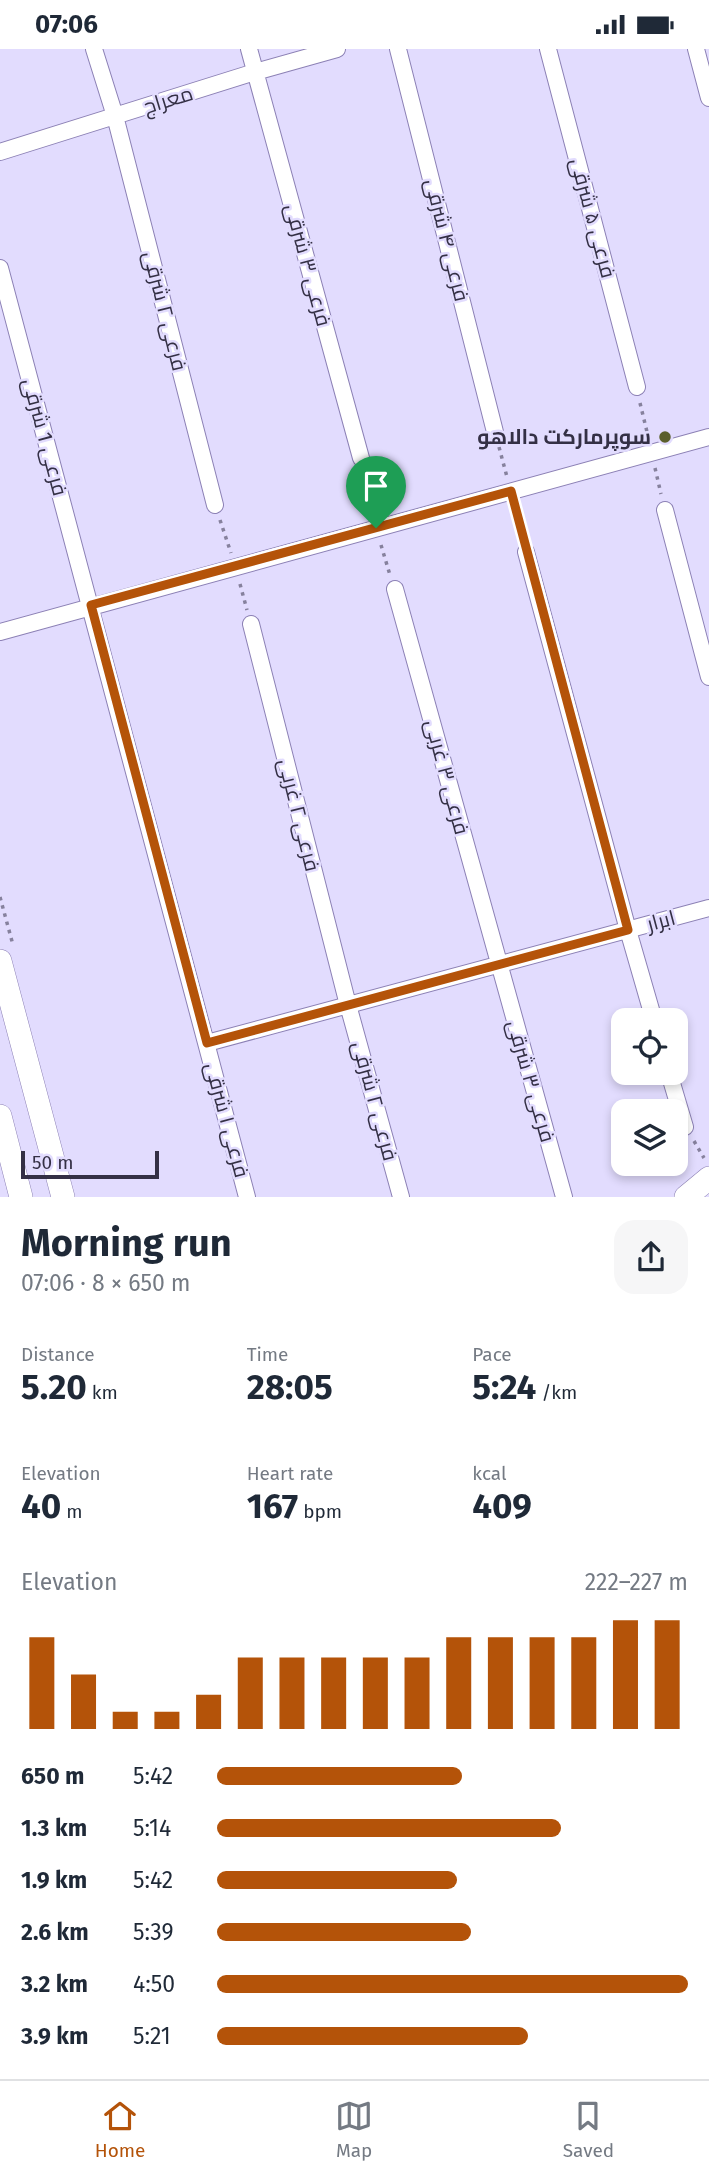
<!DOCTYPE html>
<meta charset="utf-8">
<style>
:root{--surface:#fff;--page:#f6f6f7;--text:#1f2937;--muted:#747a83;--line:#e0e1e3;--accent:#b45309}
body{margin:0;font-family:"Fira Sans",Cairo,sans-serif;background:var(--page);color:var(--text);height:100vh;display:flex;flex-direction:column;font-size:26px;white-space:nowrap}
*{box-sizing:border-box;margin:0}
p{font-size:23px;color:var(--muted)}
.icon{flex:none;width:38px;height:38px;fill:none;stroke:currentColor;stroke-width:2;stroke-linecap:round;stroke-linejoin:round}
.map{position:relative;height:1148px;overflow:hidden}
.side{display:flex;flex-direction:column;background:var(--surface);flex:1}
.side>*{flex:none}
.controls{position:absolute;left:611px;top:959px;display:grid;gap:14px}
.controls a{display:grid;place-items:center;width:77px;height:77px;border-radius:14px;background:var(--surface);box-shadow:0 4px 10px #0003;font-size:35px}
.scale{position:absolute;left:21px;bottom:18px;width:138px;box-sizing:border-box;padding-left:7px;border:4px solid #343045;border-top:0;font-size:19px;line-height:24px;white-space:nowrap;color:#343045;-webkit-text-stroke:5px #e2dcfe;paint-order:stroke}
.pin{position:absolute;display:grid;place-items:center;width:60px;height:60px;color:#fff;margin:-72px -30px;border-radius:50% 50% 50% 0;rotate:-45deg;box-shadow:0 0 7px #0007}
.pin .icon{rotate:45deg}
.round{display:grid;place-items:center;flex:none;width:74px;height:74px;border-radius:21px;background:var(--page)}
.headline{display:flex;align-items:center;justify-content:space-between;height:119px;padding:0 21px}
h1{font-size:38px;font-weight:700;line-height:52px}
.metrics{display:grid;grid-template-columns:repeat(3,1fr);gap:10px;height:119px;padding:7px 21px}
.metrics div{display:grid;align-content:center}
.metrics b{font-size:35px;font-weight:700}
.metrics small{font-size:19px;font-weight:400}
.metrics p{font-size:19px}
.chart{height:196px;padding:14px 21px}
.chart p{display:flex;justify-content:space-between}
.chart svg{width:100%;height:126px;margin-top:7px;stroke:var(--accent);stroke-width:6}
ul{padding:0 21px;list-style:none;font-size:23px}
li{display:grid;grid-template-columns:112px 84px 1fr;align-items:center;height:52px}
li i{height:18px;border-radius:9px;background:var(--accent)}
.status{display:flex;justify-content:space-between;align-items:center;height:49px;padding:0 35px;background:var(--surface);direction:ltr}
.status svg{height:19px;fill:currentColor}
.tabs{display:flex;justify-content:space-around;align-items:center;height:98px;border-top:2px solid var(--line);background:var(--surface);font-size:19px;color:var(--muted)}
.tabs a{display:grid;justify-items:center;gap:4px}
.tabs .active{color:var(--accent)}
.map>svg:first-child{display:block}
</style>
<div class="status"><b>07:06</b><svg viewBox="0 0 49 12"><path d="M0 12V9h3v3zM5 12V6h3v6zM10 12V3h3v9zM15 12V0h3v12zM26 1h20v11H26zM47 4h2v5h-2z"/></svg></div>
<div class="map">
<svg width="709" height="1148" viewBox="0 0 709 1148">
<rect width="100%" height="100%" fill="#e2dcfe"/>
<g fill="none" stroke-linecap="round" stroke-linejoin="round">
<g stroke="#8c81b5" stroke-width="18">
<path id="street" d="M94,0l21,67 100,389
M249,0l112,409
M398,0l97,383
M548,0l89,338
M696,0l13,49
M0,103l255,-80 82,-23
M0,219l247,929
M665,461l44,167
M526,503l102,378 26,90
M395,540l169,608
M251,575l97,381 53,192
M0,583l709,-195
M207,994l502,-135
M669,1024l16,54"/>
</g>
<g stroke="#8c81b5" stroke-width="24">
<path id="secondary" d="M0,912l63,236
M0,1067l21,81
M686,1148l23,-19"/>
</g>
<path stroke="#86819d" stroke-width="3.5" stroke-dasharray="3.5 5" stroke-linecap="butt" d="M640,354l8,33
M499,398l8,30
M655,419l6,26
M365,425l8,40
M515,459l8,30
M220,471l11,33
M381,496l9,30
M240,535l7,26
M0,848l13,48
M694,1092l10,17"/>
<use href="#street" stroke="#fff" stroke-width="16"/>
<use href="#secondary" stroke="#fff" stroke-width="23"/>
</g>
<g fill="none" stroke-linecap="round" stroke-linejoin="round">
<g stroke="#fff" stroke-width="14">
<path id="route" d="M511,442l117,439 -421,113 -116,-438z"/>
</g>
<use href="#route" stroke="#b45309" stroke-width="9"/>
</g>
<circle fill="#5b5f2d" stroke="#e2dcfe" stroke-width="2.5" cx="665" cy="388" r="7"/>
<g text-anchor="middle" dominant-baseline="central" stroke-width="5" stroke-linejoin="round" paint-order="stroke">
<g font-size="21" fill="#343045" stroke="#e2dcfe">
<text transform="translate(168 51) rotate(-17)">معراج</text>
<text transform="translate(593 169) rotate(75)">فرعی ۵ شرقی</text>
<text transform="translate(447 191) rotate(76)">فرعی ۴ شرقی</text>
<text transform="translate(308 216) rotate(75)">فرعی ۳ شرقی</text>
<text transform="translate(165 262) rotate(76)">فرعی ۲ شرقی</text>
<text transform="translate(45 388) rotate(75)">فرعی 1 شرقی</text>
<text transform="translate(447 728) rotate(75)">فرعی ۳ غربی</text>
<text transform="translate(299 766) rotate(76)">فرعی ۲ غربی</text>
<text transform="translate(661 872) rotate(-15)">ابرار</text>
<text transform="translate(531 1032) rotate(74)">فرعی ۳ شرقی</text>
<text transform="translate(375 1052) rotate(75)">فرعی ۲ شرقی</text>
<text transform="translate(227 1071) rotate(75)">فرعی ۱ شرقی</text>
</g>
<g font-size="21" font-weight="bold" fill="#343045" stroke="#e2dcfe" text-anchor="end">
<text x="651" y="388">سوپرمارکت دالاهو</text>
</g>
</g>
</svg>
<div class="controls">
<a><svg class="icon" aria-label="locate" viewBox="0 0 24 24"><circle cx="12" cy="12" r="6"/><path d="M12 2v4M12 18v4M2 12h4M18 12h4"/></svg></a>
<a><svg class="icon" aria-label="layers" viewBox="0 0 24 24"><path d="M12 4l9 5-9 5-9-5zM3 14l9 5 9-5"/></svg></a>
</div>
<div class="scale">50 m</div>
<div class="pin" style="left:376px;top:479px;background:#1e9e55"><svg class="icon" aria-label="arrive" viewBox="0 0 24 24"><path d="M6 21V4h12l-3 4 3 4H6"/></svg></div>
</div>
<section class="side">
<div class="headline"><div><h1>Morning run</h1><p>07:06 · 8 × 650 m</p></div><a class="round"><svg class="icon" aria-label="share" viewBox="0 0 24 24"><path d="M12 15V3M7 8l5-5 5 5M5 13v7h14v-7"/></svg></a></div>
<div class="metrics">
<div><p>Distance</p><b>5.20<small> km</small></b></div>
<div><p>Time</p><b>28:05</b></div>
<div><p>Pace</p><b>5:24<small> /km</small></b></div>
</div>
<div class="metrics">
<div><p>Elevation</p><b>40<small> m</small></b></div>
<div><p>Heart rate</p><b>167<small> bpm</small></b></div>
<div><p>kcal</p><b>409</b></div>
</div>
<div class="chart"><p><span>Elevation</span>222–227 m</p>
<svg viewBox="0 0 160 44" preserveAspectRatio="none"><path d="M5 44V12M15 44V25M25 44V38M35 44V38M45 44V32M55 44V19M65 44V19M75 44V19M85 44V19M95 44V19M105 44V12M115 44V12M125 44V12M135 44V12M145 44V6M155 44V6"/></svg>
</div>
<ul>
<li><b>650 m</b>5:42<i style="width:52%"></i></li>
<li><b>1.3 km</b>5:14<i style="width:73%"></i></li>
<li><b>1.9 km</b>5:42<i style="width:51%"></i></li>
<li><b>2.6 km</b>5:39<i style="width:54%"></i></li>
<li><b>3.2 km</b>4:50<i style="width:100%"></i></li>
<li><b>3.9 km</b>5:21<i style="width:66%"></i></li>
</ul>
</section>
<nav class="tabs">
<a class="active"><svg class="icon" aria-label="home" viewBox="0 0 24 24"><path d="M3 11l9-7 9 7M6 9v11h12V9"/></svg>Home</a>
<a><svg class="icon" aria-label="map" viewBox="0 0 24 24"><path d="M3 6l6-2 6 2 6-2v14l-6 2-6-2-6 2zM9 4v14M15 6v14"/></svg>Map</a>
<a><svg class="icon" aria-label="saved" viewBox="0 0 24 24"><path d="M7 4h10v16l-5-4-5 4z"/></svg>Saved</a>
</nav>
